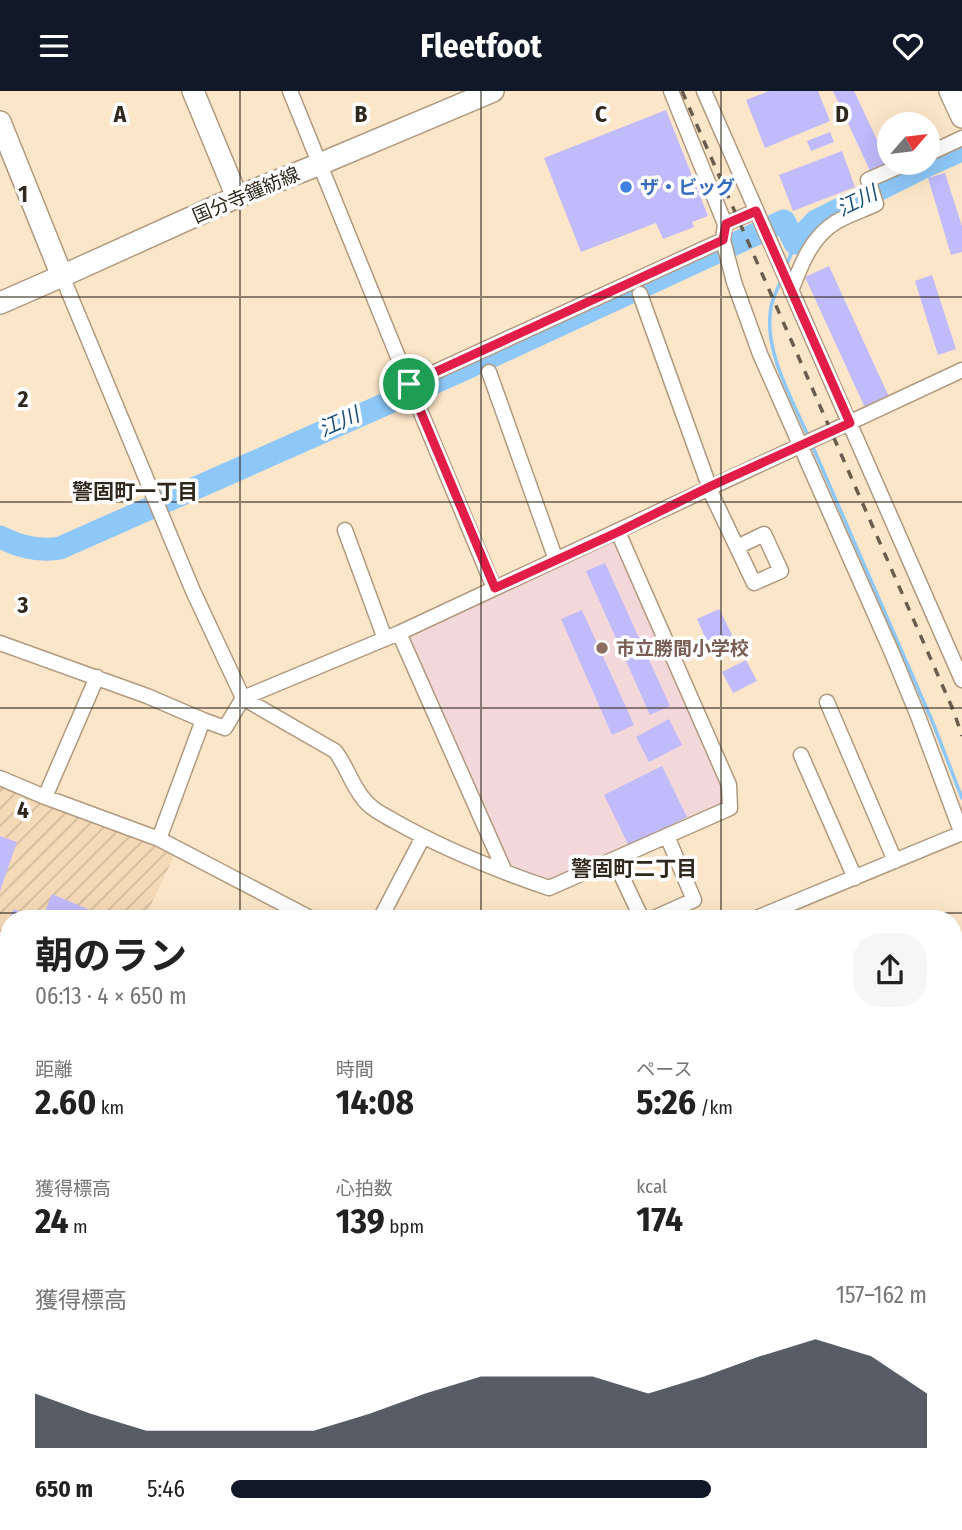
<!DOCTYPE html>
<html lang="ja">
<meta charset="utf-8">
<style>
:root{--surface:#fff;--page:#f6f6f6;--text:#222;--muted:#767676;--accent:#111827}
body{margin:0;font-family:"Fira Sans Condensed","Noto Sans JP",sans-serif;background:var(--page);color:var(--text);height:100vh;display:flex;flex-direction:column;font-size:26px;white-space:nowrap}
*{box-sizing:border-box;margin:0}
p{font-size:23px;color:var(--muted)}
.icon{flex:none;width:38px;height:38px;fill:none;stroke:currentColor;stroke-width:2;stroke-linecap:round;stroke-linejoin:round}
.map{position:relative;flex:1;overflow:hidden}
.details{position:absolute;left:0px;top:819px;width:962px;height:621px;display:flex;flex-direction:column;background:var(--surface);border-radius:28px 28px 0 0;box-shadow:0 7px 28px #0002}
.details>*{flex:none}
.needle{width:46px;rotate:62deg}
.tools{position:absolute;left:877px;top:21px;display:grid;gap:14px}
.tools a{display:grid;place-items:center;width:63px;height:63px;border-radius:50%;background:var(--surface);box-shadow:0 7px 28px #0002;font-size:35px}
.pin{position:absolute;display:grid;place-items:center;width:60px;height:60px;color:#fff;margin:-30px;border:4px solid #fff;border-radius:50%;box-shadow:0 2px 7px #0007}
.round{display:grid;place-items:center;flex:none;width:74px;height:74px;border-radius:28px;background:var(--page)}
.headline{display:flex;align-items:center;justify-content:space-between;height:119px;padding:0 35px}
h1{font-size:38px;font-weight:700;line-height:52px}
.stats{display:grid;grid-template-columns:repeat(3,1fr);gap:10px;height:119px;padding:7px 35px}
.stats div{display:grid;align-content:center}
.stats b{font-size:35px;font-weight:700}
.stats small{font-size:19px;font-weight:400}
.stats p{font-size:19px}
.chart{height:196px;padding:14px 35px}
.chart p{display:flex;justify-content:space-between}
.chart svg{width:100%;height:126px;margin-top:7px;fill:var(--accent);opacity:.7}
ul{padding:0 35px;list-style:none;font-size:23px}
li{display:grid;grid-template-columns:112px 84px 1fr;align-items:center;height:52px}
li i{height:18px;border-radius:9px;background:var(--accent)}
header{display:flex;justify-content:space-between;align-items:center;height:91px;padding:0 35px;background:var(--accent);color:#fff;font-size:32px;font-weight:700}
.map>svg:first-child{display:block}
</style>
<header><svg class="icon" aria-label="menu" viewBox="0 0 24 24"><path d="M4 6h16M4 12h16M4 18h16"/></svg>Fleetfoot<svg class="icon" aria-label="heart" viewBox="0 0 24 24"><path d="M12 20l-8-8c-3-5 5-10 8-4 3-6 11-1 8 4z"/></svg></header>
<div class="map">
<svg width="962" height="1439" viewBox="0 0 962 1439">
<defs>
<pattern id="industrial-furrows" width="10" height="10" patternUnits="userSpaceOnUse" patternTransform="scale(1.75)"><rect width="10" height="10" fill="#f5dab7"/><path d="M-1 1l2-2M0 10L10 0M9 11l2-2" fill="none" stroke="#d2bb9d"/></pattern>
</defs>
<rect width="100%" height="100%" fill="#fce6c9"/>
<path fill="url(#industrial-furrows)" d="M0,687l178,70 -34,71h-135v292l-9,-4z"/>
<path fill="#f3d8d9" d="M618,441l111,253 1,23 -181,80 -44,-16 -106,-239z"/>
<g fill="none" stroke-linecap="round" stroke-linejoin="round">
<path stroke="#8ec8f8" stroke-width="3.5" d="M786,176l9,-24
M781,190c-4,8 -8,17 -10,26 -8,43 21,92 38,131
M812,354l121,278 29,75"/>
<path stroke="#8ec8f8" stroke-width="23" d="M0,446c20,10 39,15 60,11l398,-176 326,-151 11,22 21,-22 112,-56 34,-15"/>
</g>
<path fill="#c1bafb" d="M769,0h49l12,30 -65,27 -19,-48z
M833,0h21l35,74 -18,8z
M666,19l42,106 -16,6 2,5 -31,12 -7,-16 -75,29 -37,-94z
M830,41l4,10 -23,9 -4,-10z
M842,60l13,36 -62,24 -14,-36z
M945,82l17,53v26l-11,3 -23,-77z
M829,175l61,133 -24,11 -61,-133z
M932,184l24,74 -18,6 -23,-74z
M605,472l65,143 -20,9 -64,-144z
M719,518l21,41 -10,5 -20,-6 -13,-30z
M582,519l52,115 -22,10 -51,-116z
M746,569l11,21 -24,12 -11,-21z
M669,628l13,26 -33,17 -13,-25z
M662,675l25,51 -58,29 -25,-51z
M0,745l17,6 -17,49z
M52,803l59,25h-69z
M14,818l15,8 -1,2h-19v28l-9,-5v-7z
M4,981l5,2 -1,63 -8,-3v-54z"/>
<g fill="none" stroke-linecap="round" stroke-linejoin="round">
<g stroke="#af9a7f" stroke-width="17">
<path id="street" d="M290,0l119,293 85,204
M671,0l54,133 -2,16 11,42 26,72 132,299 26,63 44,118
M704,0l258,589
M928,63l34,-16
M725,133l31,-13
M62,185l131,315 50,107 92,53c11,14 16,32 27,46 8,12 22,18 34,25 48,27 100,48 153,66l181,-80 -1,-23 -111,-253
M791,200c10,-26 20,-54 45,-69 12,-7 27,-12 40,-18l-8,-24 39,-17
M640,203l73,203 41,86 27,-12 -17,-37 -27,13
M489,281l67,188
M409,293l314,-144
M345,439l40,109
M399,542l106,239
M0,552l147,53 56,24 22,8 18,-30 156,-65 563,-263
M827,611l68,159
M801,664l54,123
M0,687l45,19 114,42 153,80
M45,706l52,-120
M159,748l44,-119
M614,769l28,59
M380,828l43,-82
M652,828l42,-19 -27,-64
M754,828l208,-86
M954,1179l8,7
M0,1249l9,1
M954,1256l8,-12
M0,1361l9,4
M190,1432l21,7
M737,1438l3,1
M397,1439l3,-7"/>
</g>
<g stroke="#af9a7f" stroke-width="24">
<path id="secondary" d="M193,0l44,106
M950,0l12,26
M0,31l62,154
M0,212l62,-27 175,-79 83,-33 173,-73"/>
</g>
<use href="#street" stroke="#fff" stroke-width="14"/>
<use href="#secondary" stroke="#fff" stroke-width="21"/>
<path stroke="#695d4d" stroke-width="3.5" stroke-dasharray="9 9" stroke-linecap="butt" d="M682,0l272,621 8,24"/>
</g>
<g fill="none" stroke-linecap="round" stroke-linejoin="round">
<g stroke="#fff" stroke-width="14">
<path id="route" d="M756,120l94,212 -139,63 -93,46 -123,56 -86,-204 314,-144 3,-16z"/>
</g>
<use href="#route" stroke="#e11d48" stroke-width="9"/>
</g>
<path fill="none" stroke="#30281d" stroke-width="2" stroke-opacity="0.55" d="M240,0v828M481,0v828M721,0v828M0,206h962M0,411h962M0,617h962M0,822h962M0,1028h9M954,1028h8M0,1233h9M954,1233h8M240,1432v7M481,1432v7M721,1432v7"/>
<circle fill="#3f7fe0" stroke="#fff" stroke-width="2.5" cx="626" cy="96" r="7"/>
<circle fill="#8d6e63" stroke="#fff" stroke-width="2.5" cx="602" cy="557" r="7"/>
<g text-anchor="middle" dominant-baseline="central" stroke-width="7" stroke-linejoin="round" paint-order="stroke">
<g font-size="19" font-weight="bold" fill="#366cbe" stroke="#fff" text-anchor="start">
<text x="640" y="96">ザ・ビッグ</text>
</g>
<g font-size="19" fill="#30281d" stroke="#fff">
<text transform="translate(246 104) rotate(-23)">国分寺鐘紡線</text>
</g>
<g font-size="19" font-weight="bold" fill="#785e54" stroke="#fff" text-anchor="start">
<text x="616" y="557">市立勝間小学校</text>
</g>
<g font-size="21" font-style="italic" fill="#1a5077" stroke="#fff">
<text transform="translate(857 110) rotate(-26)">江川</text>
<text transform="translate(339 331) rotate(-24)">江川</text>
</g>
<g font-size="21" font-weight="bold" fill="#30281d" stroke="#fff">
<text x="135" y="401">警固町一丁目</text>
<text x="634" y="778">警固町二丁目</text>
</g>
</g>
<g font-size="23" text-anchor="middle" font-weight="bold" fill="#30281d" stroke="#fff" stroke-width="7" stroke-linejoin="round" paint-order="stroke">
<text x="120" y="31">A</text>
<text x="361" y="31">B</text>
<text x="601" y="31">C</text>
<text x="842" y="31">D</text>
<text x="23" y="111">1</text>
<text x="23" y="316">2</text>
<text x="23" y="522">3</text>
<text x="23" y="727">4</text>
</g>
</svg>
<div class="tools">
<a><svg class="needle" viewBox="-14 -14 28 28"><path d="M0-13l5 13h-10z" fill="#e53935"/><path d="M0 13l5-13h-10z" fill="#767676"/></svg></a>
</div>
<div class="pin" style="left:409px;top:293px;background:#1e9e55"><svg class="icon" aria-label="arrive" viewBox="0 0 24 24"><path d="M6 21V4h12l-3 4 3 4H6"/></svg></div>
<section class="details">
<div class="headline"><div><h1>朝のラン</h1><p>06:13 · 4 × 650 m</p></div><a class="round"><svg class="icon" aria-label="share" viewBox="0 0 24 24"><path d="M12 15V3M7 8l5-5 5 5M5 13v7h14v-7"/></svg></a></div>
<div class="stats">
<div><p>距離</p><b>2.60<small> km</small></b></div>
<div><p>時間</p><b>14:08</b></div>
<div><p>ペース</p><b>5:26<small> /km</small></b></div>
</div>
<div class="stats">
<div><p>獲得標高</p><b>24<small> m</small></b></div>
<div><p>心拍数</p><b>139<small> bpm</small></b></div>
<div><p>kcal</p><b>174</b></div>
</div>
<div class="chart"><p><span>獲得標高</span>157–162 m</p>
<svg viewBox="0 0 160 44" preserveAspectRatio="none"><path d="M0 44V25L10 32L20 38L30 38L40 38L50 38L60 32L70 25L80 19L90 19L100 19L110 25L120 19L130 12L140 6L150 12L160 25V44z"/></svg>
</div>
<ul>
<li><b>650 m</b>5:46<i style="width:69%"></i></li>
</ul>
</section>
</div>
